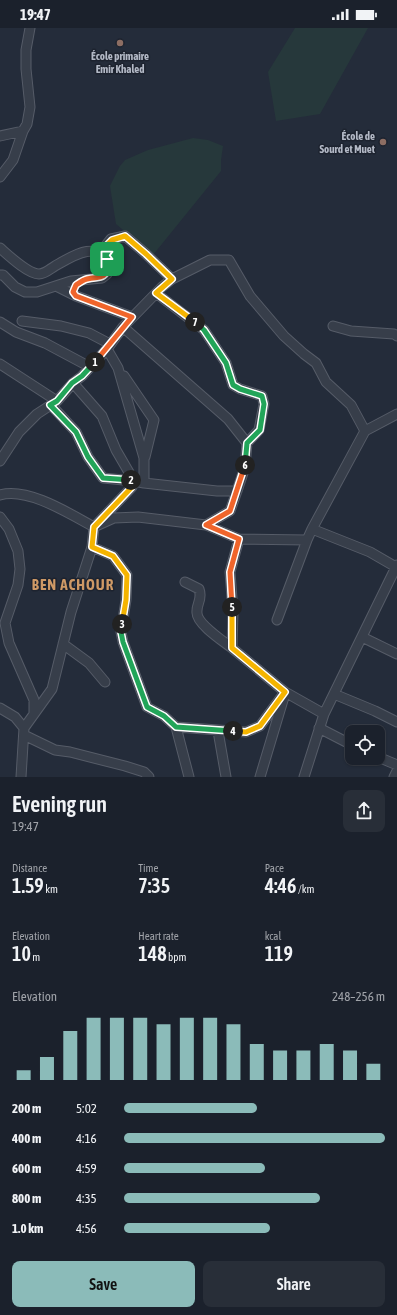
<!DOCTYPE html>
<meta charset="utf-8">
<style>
:root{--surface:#1b212c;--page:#282e38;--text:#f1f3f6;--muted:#a0a3a9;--line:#393e48;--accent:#8bbbb9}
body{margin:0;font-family:"Asap Condensed",sans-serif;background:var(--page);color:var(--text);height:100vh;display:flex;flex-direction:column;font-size:15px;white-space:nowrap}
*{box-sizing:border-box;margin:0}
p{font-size:13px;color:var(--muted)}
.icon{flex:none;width:22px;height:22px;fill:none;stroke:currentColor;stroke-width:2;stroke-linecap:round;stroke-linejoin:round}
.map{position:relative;height:749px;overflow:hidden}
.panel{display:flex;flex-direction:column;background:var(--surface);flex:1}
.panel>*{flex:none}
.fabs{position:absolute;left:345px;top:697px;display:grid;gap:8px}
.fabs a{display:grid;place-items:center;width:40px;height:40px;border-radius:8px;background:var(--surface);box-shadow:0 1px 3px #0004,0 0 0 1px var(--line);font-size:20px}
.pin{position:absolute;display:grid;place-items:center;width:34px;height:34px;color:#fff;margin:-17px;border-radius:8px;box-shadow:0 2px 6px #0006}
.km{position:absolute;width:20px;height:20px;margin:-10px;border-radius:50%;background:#222;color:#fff;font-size:11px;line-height:20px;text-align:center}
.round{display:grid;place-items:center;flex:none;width:42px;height:42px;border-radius:8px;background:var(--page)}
.overview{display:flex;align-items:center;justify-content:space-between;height:68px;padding:0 12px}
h1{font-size:22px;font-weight:600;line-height:30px}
.stats{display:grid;grid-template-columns:repeat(3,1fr);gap:6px;height:68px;padding:4px 12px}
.stats div{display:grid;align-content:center}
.stats b{font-size:20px;font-weight:600}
.stats small{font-size:11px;font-weight:400}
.stats p{font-size:11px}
.chart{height:112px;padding:8px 12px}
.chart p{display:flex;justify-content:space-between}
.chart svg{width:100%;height:72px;margin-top:4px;stroke:var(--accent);stroke-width:6}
.action{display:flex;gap:8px;margin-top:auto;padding:8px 12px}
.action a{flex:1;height:46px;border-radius:8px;background:var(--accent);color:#111;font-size:16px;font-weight:600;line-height:46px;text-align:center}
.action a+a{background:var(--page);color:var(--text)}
ul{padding:0 12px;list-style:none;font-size:13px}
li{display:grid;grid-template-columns:64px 48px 1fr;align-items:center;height:30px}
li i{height:10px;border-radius:5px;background:var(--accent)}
.status{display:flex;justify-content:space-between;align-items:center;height:28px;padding:0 20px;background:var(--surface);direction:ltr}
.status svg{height:11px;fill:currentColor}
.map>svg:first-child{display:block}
</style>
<div class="status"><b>19:47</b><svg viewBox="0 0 49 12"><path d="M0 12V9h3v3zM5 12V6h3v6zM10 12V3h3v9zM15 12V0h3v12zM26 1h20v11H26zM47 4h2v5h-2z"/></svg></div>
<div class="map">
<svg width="397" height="749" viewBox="0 0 397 749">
<rect width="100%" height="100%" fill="#242c3a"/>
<path fill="#26383b" d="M295,0h73l-48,86 -44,7 -8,-49z
M193,110l15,2 15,6 -2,14v11l-68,84 -37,-31 -6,-38 10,-20 5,-6 23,-10z"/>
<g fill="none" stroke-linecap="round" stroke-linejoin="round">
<g stroke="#565c68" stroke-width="11">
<path id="minor" d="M0,108l23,-5
M0,149l13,-17 10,-29 4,-7 3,-17 -4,-38v-19l4,-22
M0,220c8,7 28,26 39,26 6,0 11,-5 16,-8 19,-11 43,-27 55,0l-3,8 -5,4 -31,3 -34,11h-12l-10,-5 -12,-12h-3
M100,225l11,-14 14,-3 21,18 26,25
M56,258l20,10 56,21
M156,265l48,37 22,33 7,22 7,4 22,7 2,8 -5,26 -12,13
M22,293l39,5 28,7 21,11
M0,294l16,10 29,11 45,24
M333,298l18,5 43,3 3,2
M107,321l11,19 26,90v25
M0,336l57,37
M124,348l30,44 -9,37
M51,377l25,27 12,25 15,21 31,3 10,2 73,8h20l8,-24 2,-24 -19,-24 -105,-92
M0,433l19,-29 18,-18 20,-13 16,-18 9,-7 25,-27 16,-22 39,-40 10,-8 38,-19h19l21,36 34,40 20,18 12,9 10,19 25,23 14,26
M0,467c28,-8 70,19 94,32l20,-9 24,-1 68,8 33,14
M0,489l9,12 9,22 2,18 -2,16 -13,38 4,20 25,57v14
M206,497l24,-14 7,-20
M312,501l58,23 26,15
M307,512l5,-11 53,-98 32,-17
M92,519l21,9 14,19 -1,25 -5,32 2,10 24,65 17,9 12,11 13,50
M185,554l14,7c4,11 -3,14 -2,24 0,11 26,28 35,35
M277,592l30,-80 -68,-1 -9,33 3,40 -1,36 53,44 39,22
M362,609l35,17
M63,616l26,19 16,19
M334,666l41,17 22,11
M0,680l15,9 9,11
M176,699l70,5 14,-6 25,-34
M319,700l33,17
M218,703l8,46
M24,707l31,15 15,2 55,14 19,6 5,5
M378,729l19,8
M21,749l3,-49 28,-39 19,-77 21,-65 2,-20 38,-40 2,-6 -18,-31 -14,-34 -29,-33
M260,749l24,-80
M304,749l20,-63 73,-149
M394,749l3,-6"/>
</g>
<use href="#minor" stroke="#373e4a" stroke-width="9"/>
</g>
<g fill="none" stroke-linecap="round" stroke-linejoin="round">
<g stroke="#fff" stroke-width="8">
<path id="split-1" d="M95,334l37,-45 -56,-21 -3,-4 3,-7c3,-2 7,-5 11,-6 13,-3 16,2 23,-13l-3,-7"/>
</g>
<g stroke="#fff" stroke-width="8">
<path id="split-2" d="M95,334l-13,14 -10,7 -15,18 -7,4 26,27 12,25 15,21 28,2"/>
</g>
<g stroke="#fff" stroke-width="8">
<path id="split-3" d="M122,596l4,-24 1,-25 -14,-19 -21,-9 2,-20 38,-40 2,-7h-3"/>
</g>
<g stroke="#fff" stroke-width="8">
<path id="split-4" d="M122,596l-1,8 2,10 24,65 17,9 12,11 57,4"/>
</g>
<g stroke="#fff" stroke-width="8">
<path id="split-5" d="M232,579v41l53,44 -25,34 -14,6 -13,-1"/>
</g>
<g stroke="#fff" stroke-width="8">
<path id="split-6" d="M232,579l-2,-35 9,-33 -33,-14 24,-14 15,-46"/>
</g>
<g stroke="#fff" stroke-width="8">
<path id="split-7" d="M195,294l9,8 22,33 7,22 7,4 22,7 2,8 -4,26 -13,13 -2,22"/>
</g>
<g stroke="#fff" stroke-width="8">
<path id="split-8" d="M107,231l-7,-7 12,-12 13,-4 21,18 26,25 -16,14 39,29"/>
</g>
<use href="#split-1" stroke="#f0652b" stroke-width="5"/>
<use href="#split-2" stroke="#22a559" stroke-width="5"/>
<use href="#split-3" stroke="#f5b400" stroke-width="5"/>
<use href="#split-4" stroke="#22a559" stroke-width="5"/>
<use href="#split-5" stroke="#f5b400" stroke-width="5"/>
<use href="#split-6" stroke="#f0652b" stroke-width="5"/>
<use href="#split-7" stroke="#22a559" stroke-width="5"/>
<use href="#split-8" stroke="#f5b400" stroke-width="5"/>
</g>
<g fill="#8d6e63" stroke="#1d232f" stroke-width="1.5">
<circle cx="120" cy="15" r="4"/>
<circle cx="383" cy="114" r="4"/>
</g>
<g text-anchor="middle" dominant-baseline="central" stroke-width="3" stroke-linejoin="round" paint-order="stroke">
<g font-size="11" font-weight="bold" fill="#b3b9c6" stroke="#1d232f">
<text x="120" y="28">École primaire<tspan x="120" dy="13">Emir Khaled</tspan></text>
<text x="375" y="108" text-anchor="end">École de<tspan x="375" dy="13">Sourd et Muet</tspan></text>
</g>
<g font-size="15" font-weight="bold" letter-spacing="1" fill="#ce9966" stroke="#1d232f">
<text x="73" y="556">BEN ACHOUR</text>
</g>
</g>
</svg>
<div class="fabs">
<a><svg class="icon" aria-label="locate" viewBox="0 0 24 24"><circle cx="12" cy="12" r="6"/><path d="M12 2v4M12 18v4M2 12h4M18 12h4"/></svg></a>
</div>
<div class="pin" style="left:107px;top:231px;background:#1e9e55"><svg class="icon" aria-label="arrive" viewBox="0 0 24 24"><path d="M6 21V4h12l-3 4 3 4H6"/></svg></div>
<b class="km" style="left:95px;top:334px">1</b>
<b class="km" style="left:131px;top:452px">2</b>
<b class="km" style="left:122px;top:596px">3</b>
<b class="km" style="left:233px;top:703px">4</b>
<b class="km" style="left:232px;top:579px">5</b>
<b class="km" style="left:245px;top:437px">6</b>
<b class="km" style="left:195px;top:294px">7</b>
</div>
<section class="panel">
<div class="overview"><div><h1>Evening run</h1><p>19:47</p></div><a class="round"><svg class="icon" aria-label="share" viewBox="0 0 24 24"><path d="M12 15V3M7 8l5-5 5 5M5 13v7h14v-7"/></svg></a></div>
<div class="stats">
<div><p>Distance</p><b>1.59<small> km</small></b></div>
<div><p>Time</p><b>7:35</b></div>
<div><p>Pace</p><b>4:46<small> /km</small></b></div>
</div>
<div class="stats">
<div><p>Elevation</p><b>10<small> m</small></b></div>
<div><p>Heart rate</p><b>148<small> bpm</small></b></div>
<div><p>kcal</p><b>119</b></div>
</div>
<div class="chart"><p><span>Elevation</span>248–256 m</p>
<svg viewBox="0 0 160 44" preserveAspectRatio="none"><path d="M5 44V38M15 44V30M25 44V14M35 44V6M45 44V6M55 44V6M65 44V10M75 44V6M85 44V6M95 44V10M105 44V22M115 44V26M125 44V26M135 44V22M145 44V26M155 44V34"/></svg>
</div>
<ul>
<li><b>200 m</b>5:02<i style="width:51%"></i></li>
<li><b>400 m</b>4:16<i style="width:100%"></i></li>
<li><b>600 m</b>4:59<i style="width:54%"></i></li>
<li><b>800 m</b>4:35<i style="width:75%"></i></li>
<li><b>1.0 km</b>4:56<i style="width:56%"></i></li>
</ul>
<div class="action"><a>Save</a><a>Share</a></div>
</section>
